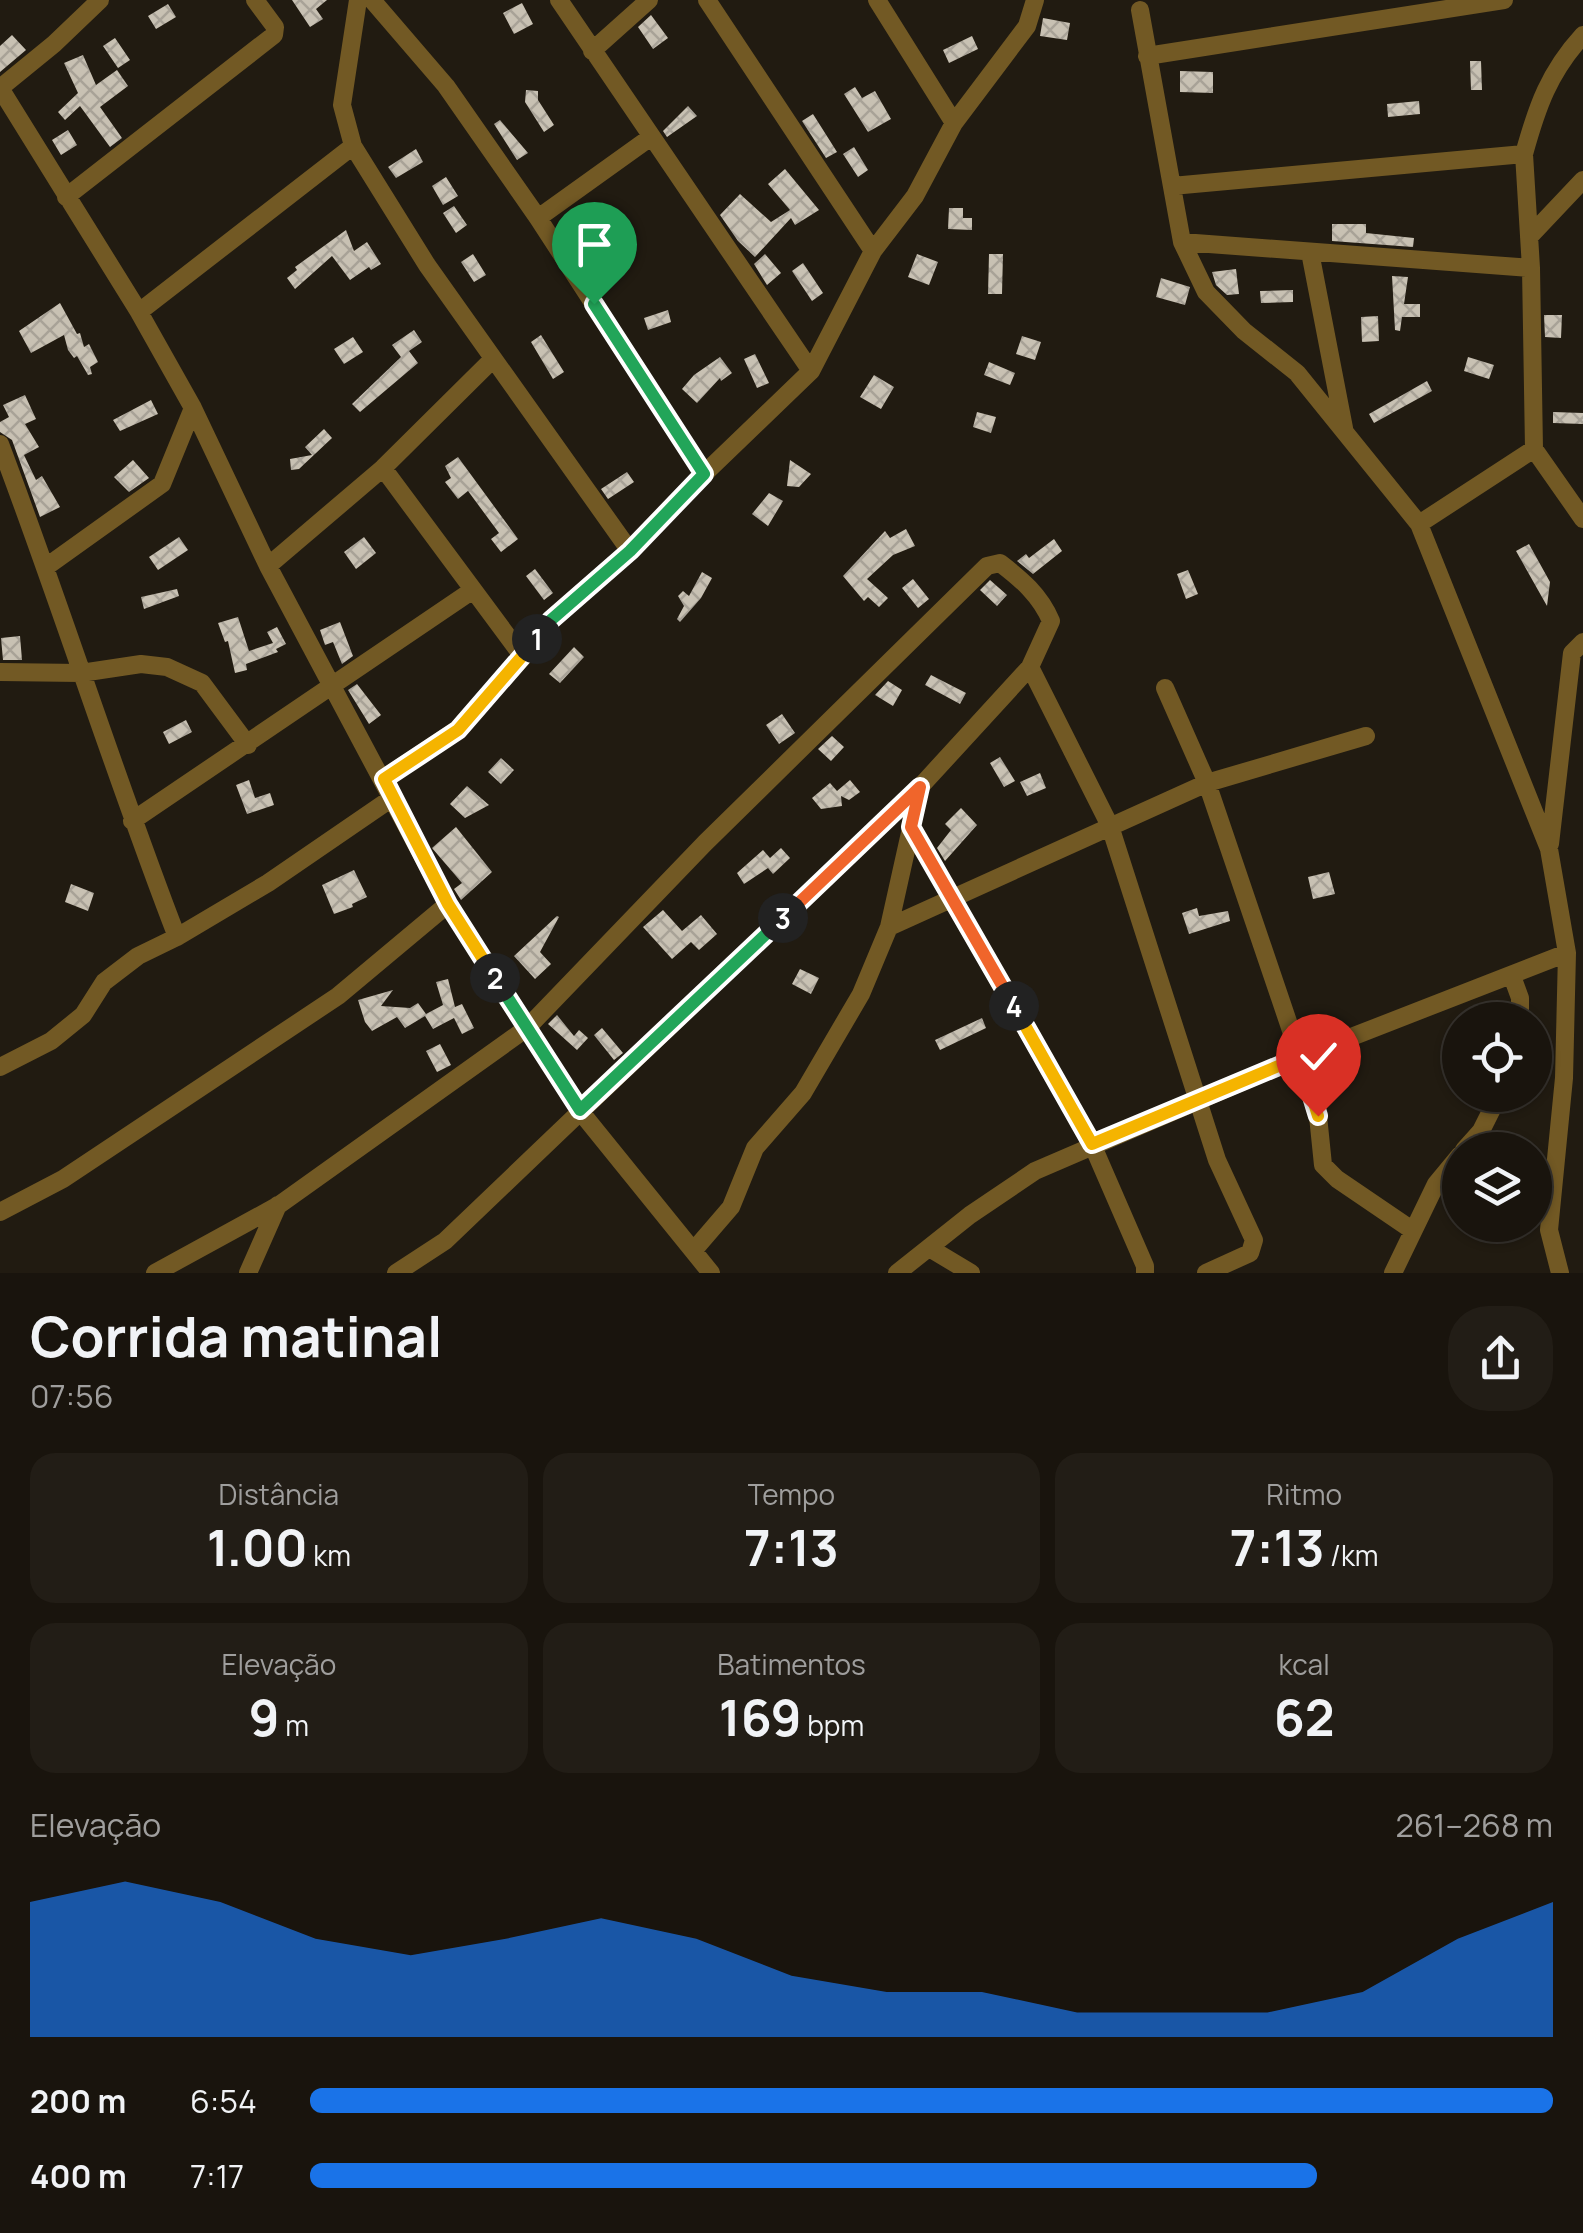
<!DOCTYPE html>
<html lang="pt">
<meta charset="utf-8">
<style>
:root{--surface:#19140d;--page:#221d16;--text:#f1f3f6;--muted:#9f9e9d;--line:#37332e;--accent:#1a73e8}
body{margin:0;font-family:Manrope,sans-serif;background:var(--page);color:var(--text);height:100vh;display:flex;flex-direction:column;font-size:38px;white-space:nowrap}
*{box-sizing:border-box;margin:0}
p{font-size:32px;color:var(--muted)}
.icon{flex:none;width:55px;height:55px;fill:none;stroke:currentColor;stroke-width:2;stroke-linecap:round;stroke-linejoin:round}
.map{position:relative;height:1273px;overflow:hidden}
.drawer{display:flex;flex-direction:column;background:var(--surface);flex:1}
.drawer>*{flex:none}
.controls{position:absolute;left:1442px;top:1002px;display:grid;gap:20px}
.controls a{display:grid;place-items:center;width:110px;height:110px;border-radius:50%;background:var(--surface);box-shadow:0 2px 8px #0004,0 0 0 2px var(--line);font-size:50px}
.pin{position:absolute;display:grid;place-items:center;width:85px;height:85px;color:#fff;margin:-102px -42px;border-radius:50% 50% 50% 0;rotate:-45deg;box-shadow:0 0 10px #0007}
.pin .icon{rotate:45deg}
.km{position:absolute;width:50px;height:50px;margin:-25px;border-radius:50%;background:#222;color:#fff;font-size:28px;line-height:50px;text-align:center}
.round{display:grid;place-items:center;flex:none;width:105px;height:105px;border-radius:40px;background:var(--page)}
.head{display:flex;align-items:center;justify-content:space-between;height:170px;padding:0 30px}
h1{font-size:55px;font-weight:700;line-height:75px}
.metrics{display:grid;grid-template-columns:repeat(3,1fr);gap:15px;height:170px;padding:10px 30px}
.metrics div{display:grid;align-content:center;border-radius:25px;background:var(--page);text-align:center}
.metrics b{font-size:50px;font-weight:700}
.metrics small{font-size:28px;font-weight:400}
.metrics p{font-size:28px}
.chart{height:280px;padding:20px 30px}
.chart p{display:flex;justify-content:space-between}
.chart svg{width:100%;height:180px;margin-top:10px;fill:var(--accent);opacity:.7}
ul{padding:0 30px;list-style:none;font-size:32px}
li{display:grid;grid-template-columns:160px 120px 1fr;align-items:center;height:75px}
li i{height:25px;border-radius:12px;background:var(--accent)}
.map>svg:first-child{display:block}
</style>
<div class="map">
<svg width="1583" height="1273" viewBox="0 0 1583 1273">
<defs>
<pattern id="building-cross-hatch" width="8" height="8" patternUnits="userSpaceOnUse" patternTransform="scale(2.5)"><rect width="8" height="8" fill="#c8c1b3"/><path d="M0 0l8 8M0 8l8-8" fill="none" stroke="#a8a297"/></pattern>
</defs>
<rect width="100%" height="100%" fill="#211b11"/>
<path fill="url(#building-cross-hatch)" d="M292,0h35l-11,9 7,10 -13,8z
M522,3l11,21 -19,10 -11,-21z
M168,4l8,13 -20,12 -8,-13z
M651,15l17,23 -15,11 -15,-22z
M1043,18l27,5 -3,17 -27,-4z
M12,35l14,15 -26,22v-26z
M972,36l6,13 -29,14 -6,-13z
M115,38l15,22 -12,8 -15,-22z
M83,55l13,30 21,-15 11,16 -28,21 22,31 -12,9 -30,-41 -15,14 -7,-8 20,-19 -14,-30z
M1470,61h11l1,29h-11z
M1180,71l33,1v21l-33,-1z
M855,87l7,11 13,-7 16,28 -23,13 -24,-38z
M526,90l12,1v9l16,25 -10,7 -19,-30z
M1419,101l1,13 -32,3 -1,-13z
M688,106l9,10 -30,21 -4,-6z
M813,114l24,38 -11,6 -24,-37z
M500,120l28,33 -11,7 -23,-36z
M68,130l9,15 -16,10 -9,-15z
M854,147l14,23 -10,7 -15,-23z
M416,149l7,13 -27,16 -8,-11z
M785,169l34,41 -24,15 -4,-7 -36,39 -17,-16 -18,-26 20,-21 31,28 19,-12 -22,-26z
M446,177l12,19 -15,9 -11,-19z
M454,206l13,19 -11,8 -13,-20z
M949,208h14v10h9v12l-24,-1z
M1332,224h34v9l48,5 -1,9 -81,-6z
M346,230l8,21 13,-9 14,22 -10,6 -2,-3 -19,13 -18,-24 -37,33 -8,-11 10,-8 -2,-3z
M473,254l13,21 -12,7 -13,-20z
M765,254l16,19 -14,12 -13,-21z
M917,254l21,8 -9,23 -21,-8z
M989,254h14l-1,40h-14z
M803,263l20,30 -11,8 -20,-30z
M1236,269l3,25 -12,1 -11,-10 -4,-13z
M1392,276l16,1 -4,27h16v13h-18l-2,14 -5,-1z
M1161,278l29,9 -5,18 -29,-8z
M1293,290v12l-32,1 -1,-12z
M60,303l17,31 3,-1 4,14 5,-3 9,18 -8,5 2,7 -4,1 -11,-19 -3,2 -6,-8 -4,-15 -33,18 -12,-22z
M668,310l3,12 -23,8 -4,-12z
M1544,315h18l-1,23 -16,-1z
M1378,316l1,25 -17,1 -1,-25z
M414,330l8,12 -13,9 9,12 -58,49 -8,-8 49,-47 -9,-12z
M541,335l23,37 -11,7 -22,-37z
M1022,336l19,6 -6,18 -19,-6z
M353,337l10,15 -19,12 -10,-15z
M755,354l14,29 -12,5 -13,-29z
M720,357l12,16 -11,8 -1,-3 -23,25 -15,-14 12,-14z
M1468,357l26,8 -5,14 -25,-8z
M989,362l26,11 -5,12 -26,-10z
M874,375l20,12 -13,22 -21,-12z
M1427,381l5,10 -58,32 -5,-9z
M25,395l11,24 -11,5 14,23 -15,8 12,25 6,-4 18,31 -20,10 -28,-77 -12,-8v-10l9,-5 -6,-12z
M151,400l7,14 -38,17 -7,-11z
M977,412l19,5 -5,16 -18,-6z
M1553,412l30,1v11l-30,-1z
M324,429l8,9 -33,31 -8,1 -1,-11 22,-4 -7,-8z
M458,457l60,82 -17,13 -10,-13 8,-6 -31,-42 -10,8 -13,-17 6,-4 -6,-12z
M133,460l16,18 -20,14 -15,-15z
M790,460l21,14 -12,13 -12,-1z
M627,472l7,10 -26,17 -7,-10z
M769,493l14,8 -15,25 -16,-12z
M906,529l9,17 -22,9 -26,24 21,19 -9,9 -11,-10 -4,4 -21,-25 42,-45 5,7z
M179,537l9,13 -30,20 -9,-13z
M364,537l12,16 -20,16 -12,-17z
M1054,539l8,12 -29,23 -16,-13 9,-7 3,4z
M1529,544l21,38 -3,24 -31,-55z
M535,569l18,24 -9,7 -18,-24z
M1188,570l10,24 -12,5 -9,-25z
M702,572l10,6 -11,20 -21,24 -3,-3 7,-13 -6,-10 5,-5 6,5z
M913,579l16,20 -11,9 -16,-20z
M990,580l17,15 -10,11 -17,-16z
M177,589l2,7 -35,13 -3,-12z
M238,617l11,34 24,-8 -6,-11 10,-5 9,17 -10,5 2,3 -32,12 1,6 -12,3 -7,-32 -3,1 -7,-19z
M340,622l13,34 -11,8 -9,-22 -8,3 -5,-15z
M20,636l2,24h-19l-2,-22z
M574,647l10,10 -24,26 -11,-9z
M931,675l35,18 -6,11 -35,-19z
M888,681l14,9 -9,16 -18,-11z
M357,684l24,31 -12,9 -21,-34z
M782,714l13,19 -16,11 -13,-19z
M186,720l6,12 -23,12 -6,-12z
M832,736l12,11 -13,14 -13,-12z
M1000,757l15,24 -11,6 -14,-24z
M501,758l13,12 -13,14 -13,-12z
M1040,773l6,15 -19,8 -7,-14z
M249,780l6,18 15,-5 4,12 -27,9 -11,-29z
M850,780l10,12 -11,8 -8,-4 1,10 -21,3 -9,-11 18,-15 7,8z
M467,786l22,19 -24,13 -15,-14z
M961,808l16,17 -32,36 -8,-13 14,-18 -6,-6z
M456,827l36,45 -31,28 -7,-11 8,-6 -30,-35z
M781,848l9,10 -17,16 -5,-6 -24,16 -7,-11 26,-23 7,8z
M354,870l13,27 -15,7 1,3 -19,7 -12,-29z
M1329,872l6,22 -22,5 -5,-22z
M71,884l23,9 -6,18 -23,-9z
M1197,908l2,8 29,-5 2,10 -41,13 -7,-21z
M663,910l19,21 19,-16 16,19 -18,16 -8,-8 -19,17 -29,-32z
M557,916l2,1 -19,35 11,12 -16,15 -21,-23z
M800,969l19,9 -8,16 -19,-10z
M448,979l7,28 7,-3 12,24 -12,6 -8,-16 -21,11 -8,-13 -20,12 -8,-11 -25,14 -7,-9 -7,-22 35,-10 -12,16 29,2 8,-5 8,11 17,-9 -7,-23z
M557,1015l17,21 5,-6 9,8 -11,12 -29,-26z
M982,1018l4,10 -46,22 -5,-10z
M602,1028l21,25 -9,7 -20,-25z
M440,1044l11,21 -14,7 -11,-21z"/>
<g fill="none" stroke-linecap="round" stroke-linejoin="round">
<path stroke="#725924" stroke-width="18" d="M358,0l-16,105 11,41 74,119 203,286
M372,0l74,86 92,132 166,256
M559,0l252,371
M707,0l166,251
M877,0l77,123
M1140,10l42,232 24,50 38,39 53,42 122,151 130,325 18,104 -3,125 -15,152 11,43
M592,51l57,-51
M1147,56l357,-56
M0,88l139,224 54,96 75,158 180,338 132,207 131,162
M0,88l54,-44 46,-44
M1524,154l7,114 3,181
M1172,186l352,-32c13,-47 25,-82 59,-119
M66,197l208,-162 1,-8 -20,-27
M538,218l113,-81
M1529,237l54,-57
M1182,242l349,26
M1310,252l34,176
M139,312l214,-166
M0,444c62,164 114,330 177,493
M383,468l140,189
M1419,524l115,-75 49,70
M268,566l115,-98 109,-108
M46,567l116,-83 31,-76
M1030,667l80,159 107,334 37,80 -4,13 -44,20
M0,672l81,1 60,-9 26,3 35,16 46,62
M1165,688l42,95 93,274 18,59 5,49 14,14 75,51
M383,779l75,-50 65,-72 28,-37 79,-69 74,-77 107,-103 62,-120 42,-55 39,-73 73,-97 8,-26
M132,821l341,-231
M911,827l181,317 53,122v7
M1550,844l22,-191 11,-11
M889,927l318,-144 159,-47
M1512,976l8,22v22
M0,1067l51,-26 32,-26 21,-33 34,-26 39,-19 91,-54 124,-85
M1464,1150l17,-19 18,-36
M0,1212l63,-33 275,-183 110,-92
M931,1249l40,24
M694,1250l37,-43 24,-59 48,-55 58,-99 28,-67 31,-139
M155,1273l124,-68 248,-177 178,-185 282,-277 13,-3c21,16 40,32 51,58l-21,46 -110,120 -475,454 -49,32
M248,1273l30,-68
M897,1273l73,-58 65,-44 265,-114 267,-104
M1393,1273l43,-89 24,-29"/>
</g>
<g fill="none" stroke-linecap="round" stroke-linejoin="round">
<g stroke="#fff" stroke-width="20">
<path id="split-1" d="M537,639l14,-19 79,-69 74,-77 -110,-170"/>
</g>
<g stroke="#fff" stroke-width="20">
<path id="split-2" d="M495,978l-47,-74 -64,-125 74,-49 79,-91"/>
</g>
<g stroke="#fff" stroke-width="20">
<path id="split-3" d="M495,978l85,132 203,-192"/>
</g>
<g stroke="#fff" stroke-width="20">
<path id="split-4" d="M783,918l137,-131 -9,40 103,179"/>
</g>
<g stroke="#fff" stroke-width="20">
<path id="split-5" d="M1014,1006l78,138 208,-87 18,59"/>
</g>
<use href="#split-1" stroke="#22a559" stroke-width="12"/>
<use href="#split-2" stroke="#f5b400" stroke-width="12"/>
<use href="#split-3" stroke="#22a559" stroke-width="12"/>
<use href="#split-4" stroke="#f0652b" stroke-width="12"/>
<use href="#split-5" stroke="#f5b400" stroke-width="12"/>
</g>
</svg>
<div class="controls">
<a><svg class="icon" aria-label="locate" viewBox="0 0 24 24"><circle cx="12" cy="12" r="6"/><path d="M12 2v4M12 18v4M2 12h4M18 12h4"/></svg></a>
<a><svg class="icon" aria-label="layers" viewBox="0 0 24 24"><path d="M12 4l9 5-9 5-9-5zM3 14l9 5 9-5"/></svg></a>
</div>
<div class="pin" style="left:594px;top:304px;background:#1e9e55"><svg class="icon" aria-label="arrive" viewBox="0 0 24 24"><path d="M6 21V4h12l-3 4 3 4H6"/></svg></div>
<div class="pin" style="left:1318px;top:1116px;background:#d93025"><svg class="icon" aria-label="check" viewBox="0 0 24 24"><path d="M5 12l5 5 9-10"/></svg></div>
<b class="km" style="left:537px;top:639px">1</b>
<b class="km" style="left:495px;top:978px">2</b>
<b class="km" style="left:783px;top:918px">3</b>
<b class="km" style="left:1014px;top:1006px">4</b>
</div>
<section class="drawer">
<div class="head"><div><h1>Corrida matinal</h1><p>07:56</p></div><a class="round"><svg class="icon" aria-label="share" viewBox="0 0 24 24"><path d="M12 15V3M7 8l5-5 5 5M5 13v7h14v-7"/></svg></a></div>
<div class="metrics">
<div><p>Distância</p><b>1.00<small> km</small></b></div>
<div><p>Tempo</p><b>7:13</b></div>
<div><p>Ritmo</p><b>7:13<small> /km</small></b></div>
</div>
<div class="metrics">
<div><p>Elevação</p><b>9<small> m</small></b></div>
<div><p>Batimentos</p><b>169<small> bpm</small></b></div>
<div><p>kcal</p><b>62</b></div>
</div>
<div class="chart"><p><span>Elevação</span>261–268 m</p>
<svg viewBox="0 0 160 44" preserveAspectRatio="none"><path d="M0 44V11L10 6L20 11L30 20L40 24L50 20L60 15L70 20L80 29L90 33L100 33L110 38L120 38L130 38L140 33L150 20L160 11V44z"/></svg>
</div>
<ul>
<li><b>200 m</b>6:54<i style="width:100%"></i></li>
<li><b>400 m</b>7:17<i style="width:81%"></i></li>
</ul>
</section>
